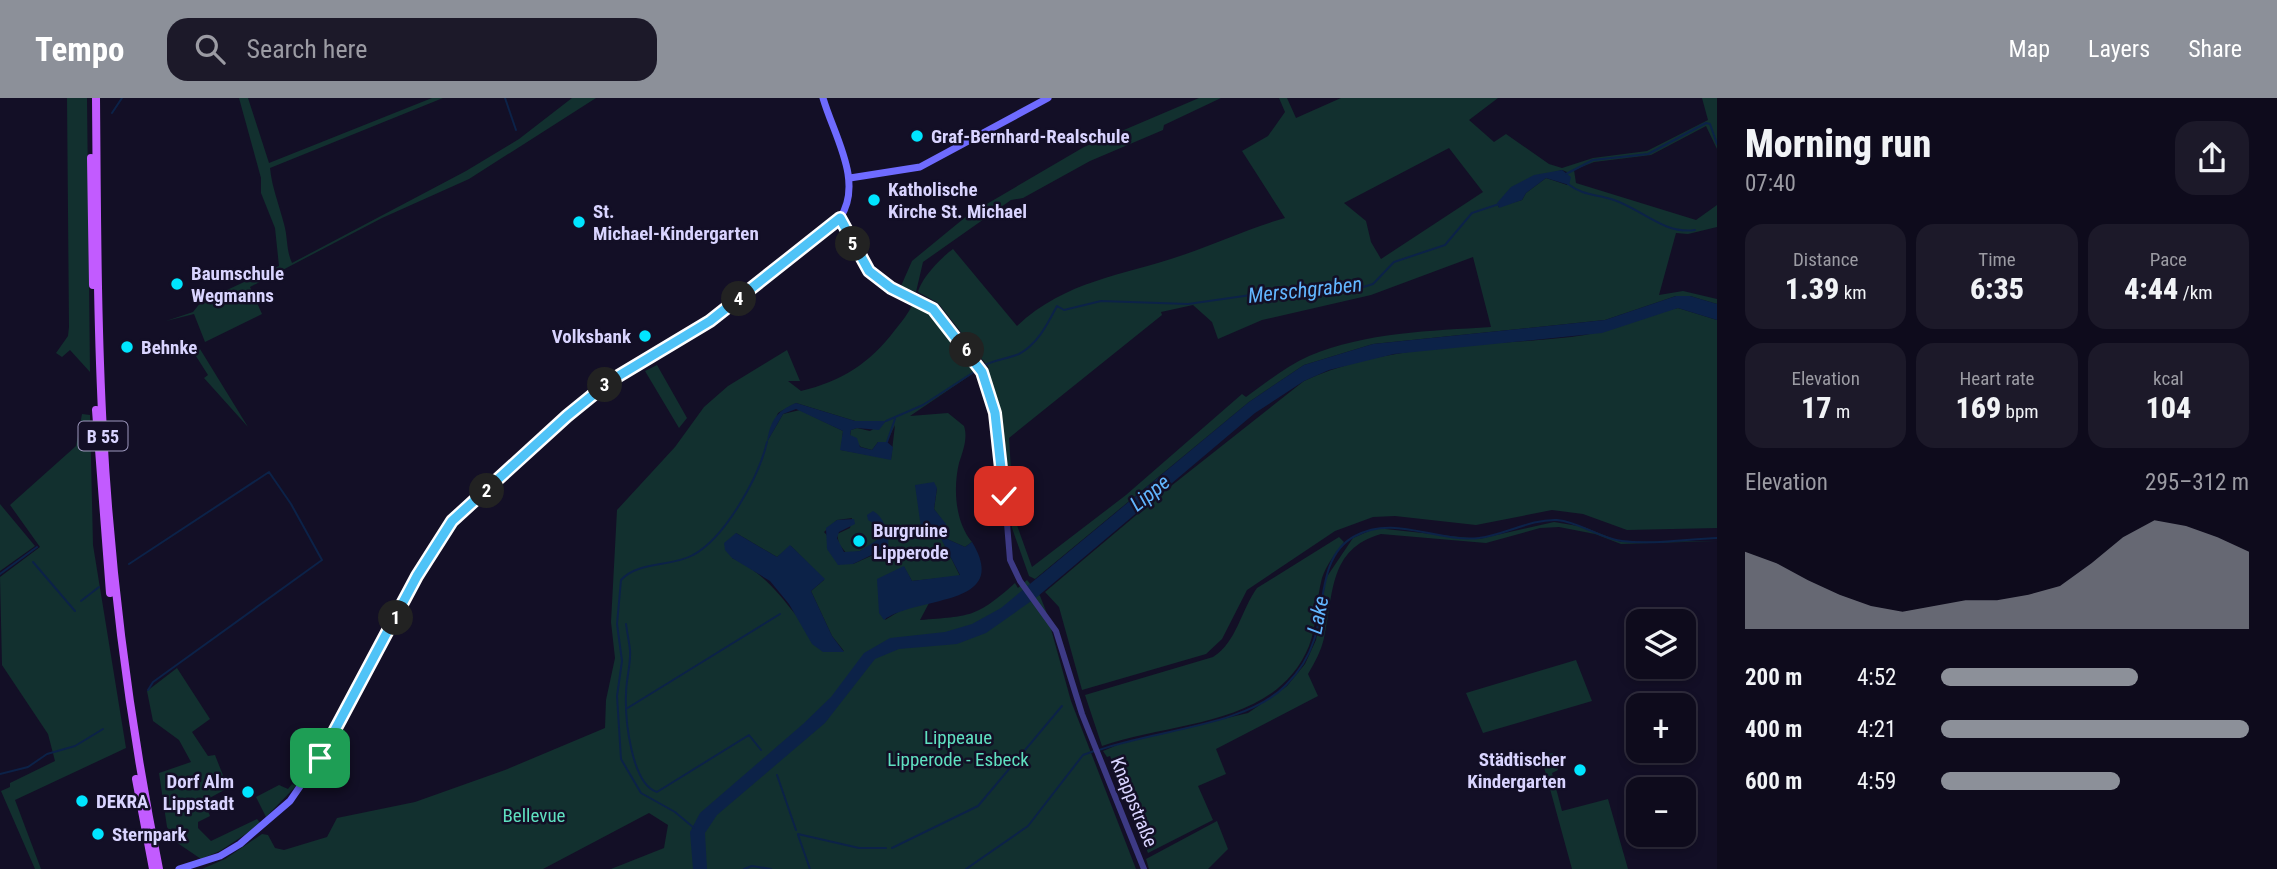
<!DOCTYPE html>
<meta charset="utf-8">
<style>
:root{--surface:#0e0b1c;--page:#1c1929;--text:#f1f3f6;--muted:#9b9ba3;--line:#2e2b3b;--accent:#8c9099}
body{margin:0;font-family:"Roboto Condensed",sans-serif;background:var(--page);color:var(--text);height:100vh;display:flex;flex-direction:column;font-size:26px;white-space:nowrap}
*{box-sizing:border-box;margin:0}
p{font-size:23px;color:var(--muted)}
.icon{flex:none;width:38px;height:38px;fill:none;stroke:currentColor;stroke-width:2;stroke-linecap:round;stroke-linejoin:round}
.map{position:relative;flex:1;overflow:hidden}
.side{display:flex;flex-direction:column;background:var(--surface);width:560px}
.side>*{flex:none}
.controls{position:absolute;left:1626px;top:511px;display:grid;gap:14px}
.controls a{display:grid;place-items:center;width:70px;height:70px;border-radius:14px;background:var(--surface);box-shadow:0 4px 10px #0003,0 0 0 2px var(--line);font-size:35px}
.pin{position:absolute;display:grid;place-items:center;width:60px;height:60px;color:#fff;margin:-30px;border-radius:14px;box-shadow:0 4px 10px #0006}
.km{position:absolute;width:35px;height:35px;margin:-18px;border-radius:50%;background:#222;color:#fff;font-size:19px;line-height:35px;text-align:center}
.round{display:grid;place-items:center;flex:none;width:74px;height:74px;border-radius:21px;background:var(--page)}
.headline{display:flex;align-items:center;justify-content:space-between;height:119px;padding:0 28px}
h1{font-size:38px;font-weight:800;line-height:52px}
.stats{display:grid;grid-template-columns:repeat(3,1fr);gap:10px;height:119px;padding:7px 28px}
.stats div{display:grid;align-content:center;border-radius:18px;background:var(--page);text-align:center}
.stats b{font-size:30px;font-weight:800}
.stats small{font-size:19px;font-weight:400}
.stats p{font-size:19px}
.chart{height:196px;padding:14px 28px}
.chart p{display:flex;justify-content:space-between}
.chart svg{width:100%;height:126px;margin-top:7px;fill:var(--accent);opacity:.7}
ul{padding:0 28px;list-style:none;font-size:23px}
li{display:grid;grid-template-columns:112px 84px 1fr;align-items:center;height:52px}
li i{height:18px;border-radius:9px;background:var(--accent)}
header{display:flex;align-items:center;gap:42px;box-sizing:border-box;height:98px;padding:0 35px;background:var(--accent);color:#fff}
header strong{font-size:33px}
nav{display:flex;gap:38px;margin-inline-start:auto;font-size:24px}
.search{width:490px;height:63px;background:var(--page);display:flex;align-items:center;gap:18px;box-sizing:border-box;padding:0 24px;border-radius:21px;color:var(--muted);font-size:26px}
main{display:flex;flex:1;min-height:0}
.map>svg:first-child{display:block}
</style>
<header>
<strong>Tempo</strong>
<div class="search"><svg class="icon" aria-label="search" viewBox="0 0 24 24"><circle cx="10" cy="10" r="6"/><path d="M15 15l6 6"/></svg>Search here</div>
<nav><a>Map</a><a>Layers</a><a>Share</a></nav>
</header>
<main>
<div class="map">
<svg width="1717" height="771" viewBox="0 0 1717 771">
<rect width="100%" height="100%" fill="#130f26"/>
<path fill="#12302f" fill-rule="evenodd" d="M67,0h20l3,274 -20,-22 -8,7 -6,-4 12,-17 1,-9z
M239,0h9l21,65 163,-65h11l-173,70c2,20 9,36 14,56 4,14 2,26 8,39l174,-92 53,-32 53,-41h24l-127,81 -87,39 -132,69 12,27 -57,28 -11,-28 -28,7 27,-9 8,-10 78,-36 -4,-38 -14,-35v-15z
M1199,0h22l-57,27 -1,5 -73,31 -67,37 -12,2 -88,62 -7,30 -15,-6 11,-25 56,-46 116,-68z
M1279,0h8l9,20 45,-20h157l-29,22 25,22 12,-8 43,30 13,4 31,-10 54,-7 61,-31 -6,-22h15v51l-11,-23 -55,29 -57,7 -20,8 2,13 120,37 21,-15v22l-29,7 -12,-1 -17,62 24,-4 34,8v5l-27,-8h-14l-71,24 -232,24 -69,21 -55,37 -214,177 -6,-3 -17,-48 -13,-115 -14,-43 4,-2 -51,-65 -20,-11c4,-15 24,-35 35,-43l64,77c49,-46 105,-50 166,-71 35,-12 67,-27 102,-37l-43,-67 26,-15 17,-24zM1449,50l34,44 -102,67 -10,-17 -5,-21 -22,-18zM1562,72l5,2v13l-21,-7 -20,15 -4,7 -24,7c9,-27 42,-30 64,-37zM1473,159l18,70c-60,4 -125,5 -182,29 -23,10 -43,27 -63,41l-4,-3 -116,101 -94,72 -18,-50 -5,-79 153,-123 -1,-3 32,-7 19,17 6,17 44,-19 109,-25z
M913,205l18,10 44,59 -65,44 38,-3 16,13c4,12 -1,25 -5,37 -6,25 -4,59 13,79l-7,5 -18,-8 -2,-15 -11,-15 3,-21 -22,-3 45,91 -48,5 -8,-14 -19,53 18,-11 26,-6 -9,17c50,-4 56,-2 95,-37l3,5 9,-8 13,16 6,15 25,90 65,168h-525l53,-21 4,-23 -19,-12 -106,56h-341l23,-10 37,-25 6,1 7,13 9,2 43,-13 10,-19 78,-16 90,-32 100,-42 1,-28 9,-42 -4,-36 6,-112 58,-63 29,-40 24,-21 59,-36 13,31h-12l13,10c41,-10 68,-27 94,-61 7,-9 14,-17 18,-27zM796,305l59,18 30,1 -15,9 -13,-3 -6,2 -1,6 11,11 11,3 6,-8h9l8,-17 -4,34 -50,-9 2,-19 -43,-21 -17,4 -15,26 10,-27zM852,420l-2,10 -13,6 2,10 8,10 13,-3 18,-9 2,-7 -7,-14 16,15 -9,16 -27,12 -29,-32 13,-12zM736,435l41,24 14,-11 33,34 -13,11 21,45 12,15c-15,-11 -37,-22 -48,-36 -20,-25 -34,-43 -64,-57z
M1678,210l39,12v208l-90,2 -44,-16 -31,-4 -76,15 -81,-9 -22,1 -38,14 -88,59 -25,49 -16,15 -124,36 -23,-83 -14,-15 121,-102 138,-109c84,-38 177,-34 267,-44 38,-4 70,-21 107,-29z
M200,251l48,78 -44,-49 4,-3 -14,-22z
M657,267l30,53 -8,10 -34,-57z
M82,316l8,1 3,130 33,203 -111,52 26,69h-6l-34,-78 9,-4v-4l45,-22 -7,-27 -46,-69 -2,-88 40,-30 -30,-42 66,-59z
M0,406l35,42 -35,25z
M1554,424l30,5 37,15 96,-1 -96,3 -26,-10 -36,-7 -19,1 -54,15 -105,-9c-53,15 -47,60 -57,104 -3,13 -9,24 -16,36l10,22 -102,53 10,25 -28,12 15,34 -65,33 -38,-97 -3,1 -4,-6 19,-8 126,-30 39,-27 18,-22 11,-24 10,-62 27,-40 23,-10 103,11z
M1339,439l5,5c-8,11 -18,23 -22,36 -6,22 -5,47 -13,68 -33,81 -136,75 -207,100l-17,-51 128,-38c24,-15 28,-47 44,-69z
M1576,562l16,41 -109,32 -17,-40z
M177,570l33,51 -18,13 16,24 7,-1 13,33 -24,13 6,15 -12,6v6l13,13 46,-22 4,5 -41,27 -19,8 -25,-17 -9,-15 -8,-54 32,-11 -12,-22 -26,-19 -6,-30z
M1553,655l5,17 -6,3 10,38 46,-12 20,70h-56l-31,-113z
M292,686l4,2 -30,31 -10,-20 23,-12 9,4z
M1217,723l11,28 -20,20h-59l-3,-10z"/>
<path fill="#0c2248" d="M1562,72l9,7 -2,8 -23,-7 -20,15 -4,7 -23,8 -2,-5 14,-16 23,-12z
M1676,198h14l27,8v16l-39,-12 -76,25 -208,21 -65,16 -25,11 -49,32 -218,184 -51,36 -29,11 -58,5 -24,10 -50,64 -108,92 -12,18 2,36h-14l-3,-37 10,-19 103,-89 28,-27 33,-44 26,-15 55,-6 27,-8 29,-16 248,-206 55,-37 69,-21 232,-24z
M796,305l59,18h31l-7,9 -22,-2 -6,2 -1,5 7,3 3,9 12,3 6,-8h9l6,5 -2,13 -51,-10 3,-19 -47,-22 -13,5 -16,28c3,-20 9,-31 29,-39z
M934,384l3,6 -3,21 12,15 1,15 18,8 7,-5c40,66 -55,53 -88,78l-5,-7 -2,-34 27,-13 8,15 48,-6 -22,-42 -16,2 -7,-50z
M873,413c11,6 17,23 15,36l-35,17 -15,1 -11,-16 -1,-21 11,-8 17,-1 1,5 -16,8 -2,6 7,14 16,-1 20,-13 -5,-14 -7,-4 -1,-5z
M736,435l41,24 13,-12 35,34 -14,12 21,45 12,16h-21l-11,-8 -23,-40 -19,-23 -38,-23 -7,-8 -1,-7z"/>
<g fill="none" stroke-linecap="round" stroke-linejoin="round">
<path stroke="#0c2248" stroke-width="2" d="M505,0l11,32
M112,15l10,-15
M1566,76l27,-14 55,-6 58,-31 4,1 7,20
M1568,86c15,12 29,10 46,16 27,9 51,35 81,30
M981,269c12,-7 26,-8 38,-13 19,-10 29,-31 38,-48l7,4 37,-9 87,3 134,-19 38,3 13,-4 21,-22 51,-17 27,-32 27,-9
M886,323l37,-16 54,-35
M887,344l8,-23
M33,464l42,49
M129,466l140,-92 22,32 31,56 -169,122 -5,8
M0,476l37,-27
M81,503l18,-14
M626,526c1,8 3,17 4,26 1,15 -4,29 -4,44 -1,24 5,90 31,98l92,-57 12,15
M626,611l154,-95
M1099,652c55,-20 148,-24 187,-65 12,-12 23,-29 28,-45 11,-31 4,-85 41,-104 40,-22 82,7 124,2 26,-3 51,-19 78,-18 23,2 42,18 65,21 30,4 65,-2 95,-3
M0,676l28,-7 19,-13 28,-8 28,-17
M777,677l19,55
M694,730l-19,-16 -34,-19 -20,-34 -4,-63 5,-35 -5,-37 4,-44c17,-19 51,-13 72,-25 32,-17 66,-78 74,-113
M798,736l61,14h27
M798,737l12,34
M892,750l86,-42 84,-100
M744,771l8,-3 19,3
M966,771l62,-43 55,-71 11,-4"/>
<path stroke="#3d3a85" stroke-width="6" d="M840,120l29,53 22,17 42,21 49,63 8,20 11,58 9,110 10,21 36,50 26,83 62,155"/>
<path stroke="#6f6bff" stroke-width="7" d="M850,80l70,-11 128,-69
M179,771l41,-13 20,-12 50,-43 35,-51 92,-174 35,-55 115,-105 43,-35 100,-60 130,-103c24,-36 -6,-82 -17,-120"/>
<path stroke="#c25bff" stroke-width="8" d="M96,0c1,111 1,223 7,334 8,147 27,293 56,437
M91,60l2,127
M96,312l14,183
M136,681l17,90"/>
</g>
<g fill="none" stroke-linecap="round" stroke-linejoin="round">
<g stroke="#fff" stroke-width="14">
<path id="route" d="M320,660l97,-182 35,-55 115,-105 43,-35 100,-60 130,-103 29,53 22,17 42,21 49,63 13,41 9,83"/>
</g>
<use href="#route" stroke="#4fc3f7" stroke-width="9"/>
</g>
<g fill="#00e5ff" stroke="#130f26" stroke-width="2.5">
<circle cx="917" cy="38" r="7"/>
<circle cx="874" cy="102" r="7"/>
<circle cx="579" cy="124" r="7"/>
<circle cx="177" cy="186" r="7"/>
<circle cx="645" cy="238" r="7"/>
<circle cx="127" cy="249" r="7"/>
<circle cx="859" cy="443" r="7"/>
<circle cx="1580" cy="672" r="7"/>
<circle cx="248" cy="694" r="7"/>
<circle cx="82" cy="703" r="7"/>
<circle cx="98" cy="736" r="7"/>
</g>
<g text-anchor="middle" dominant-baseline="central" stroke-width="5" stroke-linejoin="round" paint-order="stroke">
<rect fill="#130f26" stroke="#9e99be" stroke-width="2" x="78.5" y="323.5" width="49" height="29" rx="5"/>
<g font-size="18" font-weight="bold" fill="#d9d4ff">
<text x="103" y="338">B 55</text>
</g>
<g font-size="19" font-weight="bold" fill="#d9d4ff" stroke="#130f26" text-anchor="start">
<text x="931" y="38">Graf-Bernhard-Realschule</text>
<text x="888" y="91">Katholische<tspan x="888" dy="22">Kirche St. Michael</tspan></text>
<text x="593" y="113">St.<tspan x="593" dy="22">Michael-Kindergarten</tspan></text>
<text x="191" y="175">Baumschule<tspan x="191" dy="22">Wegmanns</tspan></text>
<text x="631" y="238" text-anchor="end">Volksbank</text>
<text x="141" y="249">Behnke</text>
<text x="873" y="432">Burgruine<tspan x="873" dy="22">Lipperode</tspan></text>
<text x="1566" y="661" text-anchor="end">Städtischer<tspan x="1566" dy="22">Kindergarten</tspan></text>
<text x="234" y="683" text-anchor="end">Dorf Alm<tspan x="234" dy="22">Lippstadt</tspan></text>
<text x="96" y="703">DEKRA</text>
<text x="112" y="736">Sternpark</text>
</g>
<g font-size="19" fill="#5fe0c0" stroke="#130f26">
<text x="958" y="639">Lippeaue<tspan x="958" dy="22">Lipperode - Esbeck</tspan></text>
<text x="534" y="717">Bellevue</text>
</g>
<g font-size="19" fill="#d9d4ff" stroke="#130f26">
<text transform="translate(1134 704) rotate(68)">Knappstraße</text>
</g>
<g font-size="21" font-style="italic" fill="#62b6ff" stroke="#130f26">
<text transform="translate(1305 192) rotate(-6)">Merschgraben</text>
<text transform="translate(1150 395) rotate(-39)">Lippe</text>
<text transform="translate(1318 517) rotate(-79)">Lake</text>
</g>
</g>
</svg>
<div class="controls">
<a><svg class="icon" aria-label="layers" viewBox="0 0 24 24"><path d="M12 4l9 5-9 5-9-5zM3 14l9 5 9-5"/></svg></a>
<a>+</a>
<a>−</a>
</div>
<div class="pin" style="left:320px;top:660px;background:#1e9e55"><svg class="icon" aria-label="arrive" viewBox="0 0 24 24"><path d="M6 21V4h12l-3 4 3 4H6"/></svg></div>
<div class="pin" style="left:1004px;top:398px;background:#d93025"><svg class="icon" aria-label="check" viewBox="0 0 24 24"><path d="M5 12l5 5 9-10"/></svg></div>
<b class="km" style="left:396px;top:520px">1</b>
<b class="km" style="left:487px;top:393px">2</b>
<b class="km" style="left:605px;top:287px">3</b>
<b class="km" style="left:739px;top:201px">4</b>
<b class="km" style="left:853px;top:146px">5</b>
<b class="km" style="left:967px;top:252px">6</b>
</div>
<section class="side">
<div class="headline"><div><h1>Morning run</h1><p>07:40</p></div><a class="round"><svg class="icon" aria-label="share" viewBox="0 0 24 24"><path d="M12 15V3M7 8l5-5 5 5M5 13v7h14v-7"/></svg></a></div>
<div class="stats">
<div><p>Distance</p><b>1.39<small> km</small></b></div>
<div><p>Time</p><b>6:35</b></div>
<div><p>Pace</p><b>4:44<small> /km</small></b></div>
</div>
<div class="stats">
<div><p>Elevation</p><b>17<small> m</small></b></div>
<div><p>Heart rate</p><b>169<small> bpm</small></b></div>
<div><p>kcal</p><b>104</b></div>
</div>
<div class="chart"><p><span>Elevation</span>295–312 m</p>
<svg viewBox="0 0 160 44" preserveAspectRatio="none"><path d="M0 44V17L10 21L20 27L30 32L40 36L50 38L60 36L70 34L80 34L90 32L100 29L110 21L120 12L130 6L140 8L150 12L160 17V44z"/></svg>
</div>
<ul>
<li><b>200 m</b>4:52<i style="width:64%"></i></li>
<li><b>400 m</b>4:21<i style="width:100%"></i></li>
<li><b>600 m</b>4:59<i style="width:58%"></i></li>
</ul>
</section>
</main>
